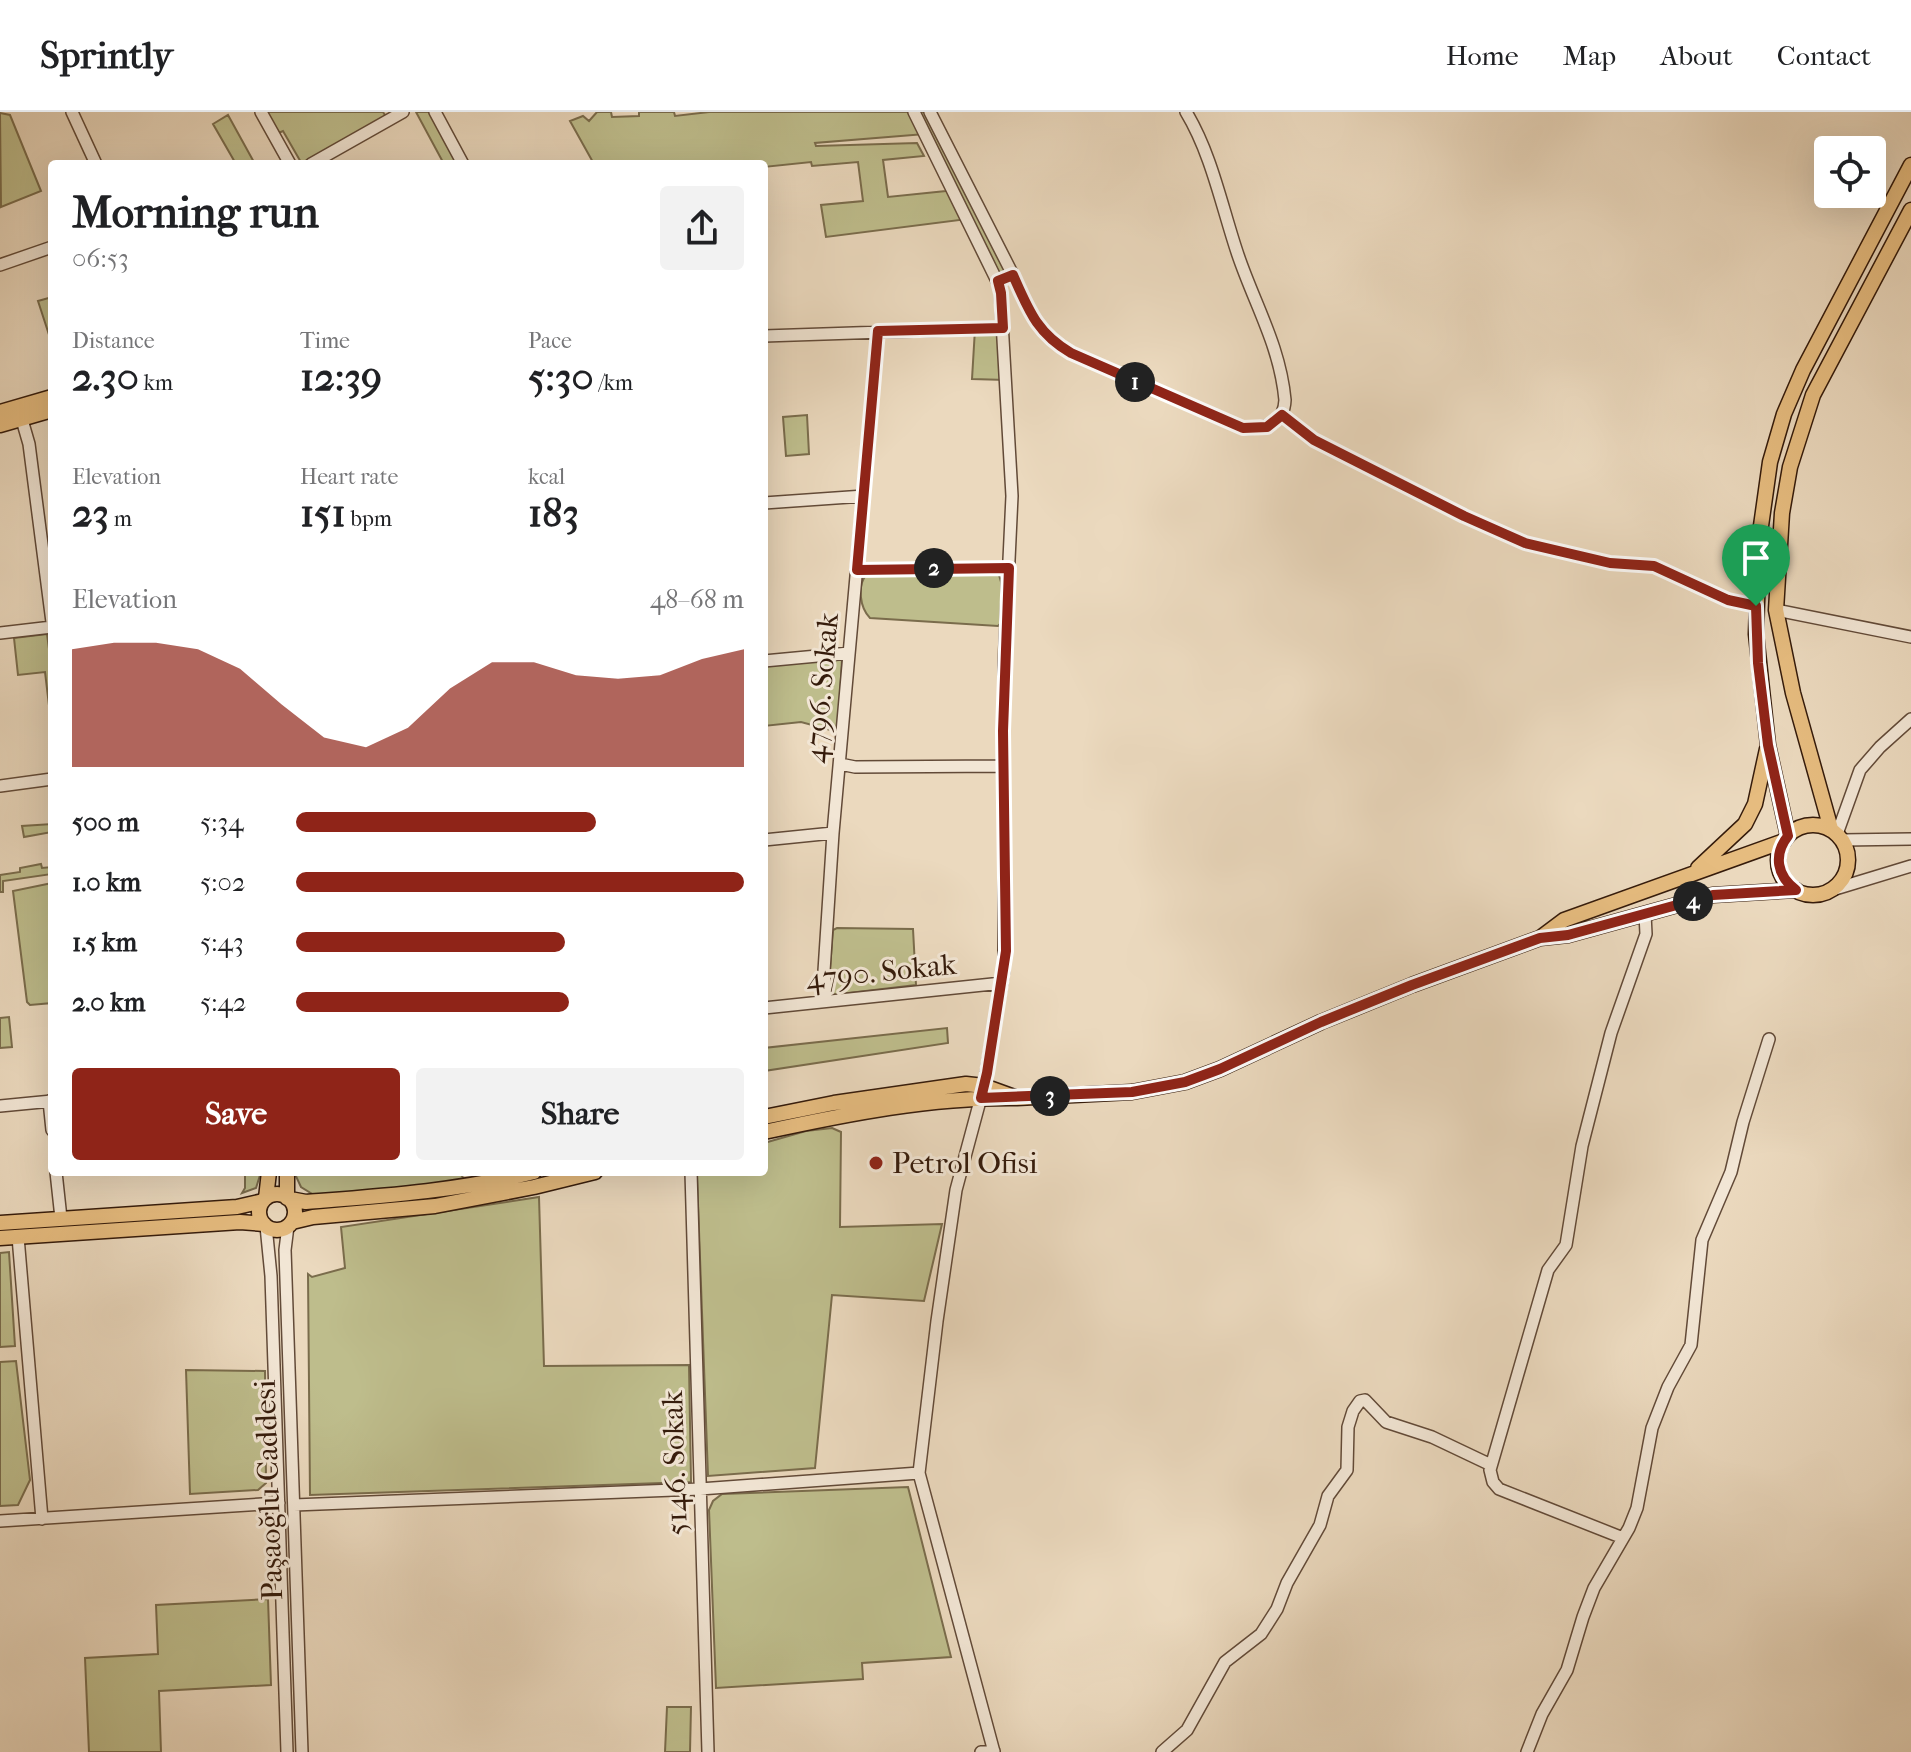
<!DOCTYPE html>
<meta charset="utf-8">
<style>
:root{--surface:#fff;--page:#f2f2f2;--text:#202124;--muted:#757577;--line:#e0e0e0;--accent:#8f2418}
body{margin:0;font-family:"IM FELL French Canon",serif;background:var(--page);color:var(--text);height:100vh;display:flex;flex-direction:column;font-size:30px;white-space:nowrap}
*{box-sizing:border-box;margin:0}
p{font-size:26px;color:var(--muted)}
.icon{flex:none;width:44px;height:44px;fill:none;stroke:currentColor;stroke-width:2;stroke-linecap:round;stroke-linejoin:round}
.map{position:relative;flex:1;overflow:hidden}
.details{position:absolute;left:48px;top:48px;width:720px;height:1016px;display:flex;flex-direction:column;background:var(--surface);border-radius:8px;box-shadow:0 8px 32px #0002}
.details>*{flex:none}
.fabs{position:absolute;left:1814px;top:24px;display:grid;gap:16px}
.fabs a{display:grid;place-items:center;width:72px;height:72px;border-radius:8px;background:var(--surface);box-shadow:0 8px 32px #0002;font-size:40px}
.pin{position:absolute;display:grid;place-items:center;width:68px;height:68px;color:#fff;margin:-82px -34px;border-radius:50% 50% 50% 0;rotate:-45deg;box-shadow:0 0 8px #0007}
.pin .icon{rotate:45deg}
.km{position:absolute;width:40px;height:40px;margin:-20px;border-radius:50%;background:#222;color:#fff;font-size:22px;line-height:40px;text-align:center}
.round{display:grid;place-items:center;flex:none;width:84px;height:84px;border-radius:8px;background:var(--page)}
.head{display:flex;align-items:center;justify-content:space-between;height:136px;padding:0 24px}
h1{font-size:44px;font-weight:700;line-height:60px}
.metrics{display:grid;grid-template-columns:repeat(3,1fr);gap:12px;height:136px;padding:8px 24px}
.metrics div{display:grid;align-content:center}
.metrics b{font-size:40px;font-weight:700}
.metrics small{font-size:22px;font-weight:400}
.metrics p{font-size:22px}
.chart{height:224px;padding:16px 24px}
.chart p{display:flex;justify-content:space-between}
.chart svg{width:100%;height:144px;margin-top:8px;fill:var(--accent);opacity:.7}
.button{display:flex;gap:16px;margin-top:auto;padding:16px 24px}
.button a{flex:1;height:92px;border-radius:8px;background:var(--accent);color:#fff;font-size:32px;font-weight:700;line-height:92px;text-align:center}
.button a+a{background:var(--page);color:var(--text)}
ul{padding:0 24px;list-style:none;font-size:26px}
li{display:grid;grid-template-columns:128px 96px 1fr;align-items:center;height:60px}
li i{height:20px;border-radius:10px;background:var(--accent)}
header{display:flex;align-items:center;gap:48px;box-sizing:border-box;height:112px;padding:0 40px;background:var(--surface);border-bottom:2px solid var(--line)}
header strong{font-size:38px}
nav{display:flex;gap:44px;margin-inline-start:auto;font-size:28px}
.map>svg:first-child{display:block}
</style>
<header>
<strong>Sprintly</strong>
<nav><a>Home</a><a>Map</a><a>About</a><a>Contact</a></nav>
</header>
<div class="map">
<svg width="1911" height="1640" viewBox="0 0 1911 1640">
<rect width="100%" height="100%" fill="#ebd9be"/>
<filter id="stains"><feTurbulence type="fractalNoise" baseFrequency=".0025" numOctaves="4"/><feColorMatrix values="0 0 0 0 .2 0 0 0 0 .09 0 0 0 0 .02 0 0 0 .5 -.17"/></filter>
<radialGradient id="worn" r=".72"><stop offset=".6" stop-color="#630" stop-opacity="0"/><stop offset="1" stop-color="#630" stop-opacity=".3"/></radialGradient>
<path fill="#bebd8c" stroke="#7a6c4c" stroke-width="2" fill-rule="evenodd" d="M261,0h122l5,8 -77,44h-9l-19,-33 -9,4z
M416,0h19l28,52h-19z
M597,0h14l1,5 27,-1v-4h35l1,4 34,-4h221l83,163 -15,6 -31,-62 -141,18 -5,-32 42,-4 -5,-39 -46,4 -1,-4 -47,5v-3h-170l-24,-43 13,-5 6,5zM925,22l27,54 -6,3 -58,6 -5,-37 41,-4 -7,-13 -101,3 -1,-3z
M0,1l10,2 31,76 -40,16z
M228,3l27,49h-19l-23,-40z
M52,185v47l-14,-43z
M1003,216l3,52 -34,-1 3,-50z
M807,303l2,39 -23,2 -3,-39z
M872,462l127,1 2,7v41l-3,3 -128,-8c-10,-10 -13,-32 -4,-43z
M47,522l5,37v60l-7,-59 -27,3 -4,-37z
M842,547l-4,73 -37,-10 -37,4v-60z
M52,712v8l-28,5 -2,-11z
M41,752l1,4 10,-1v7l-49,7v11h-3v-17l20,-3v-4z
M52,771v120l-22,2 -3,-3 -14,-111z
M837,816l76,1 3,56 -84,10 -3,-13 4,-52z
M9,905l3,30 -12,1v-30z
M947,916l1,15 -184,28v-23z
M832,1016l9,4 -1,95 102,-3 -18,77 -92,-6 -17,173 -107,8 -11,-300 2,-4h65v-29l42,-12z
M245,1060h16l-5,16 -14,5 3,-5z
M294,1060h165l7,10 -152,13 -13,-8z
M539,1085l5,169 145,-1 2,117 -381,13 -2,-221 4,3 33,-9 -4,-41z
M245,1099l1,6 -246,16v-5z
M9,1140l6,94 -15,1v-94z
M16,1249l14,119 -12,25 -18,1v-144z
M186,1258l79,1 1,112 -8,7 -68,4z
M908,1375l43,170 -89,6 1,16 -147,9 -7,-178 4,-9 9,-7z
M268,1487l3,86 -112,6 2,61h-72l-4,-94 73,-4 -2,-49z
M667,1595h24l-1,45h-25z"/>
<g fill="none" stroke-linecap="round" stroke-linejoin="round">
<g stroke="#624a38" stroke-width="14">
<path id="minor" d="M72,0l24,52
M261,0l29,52
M435,0l28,52
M914,0l86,175 12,209 -8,170v303l-20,117 -28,104 -19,131 -18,152 75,279
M930,0l83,163
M311,52l92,-52
M0,153l52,-18
M998,169l15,-6c16,35 24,58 58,78l172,75c21,1 41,-3 42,-28 -5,-54 -30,-95 -47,-145 -16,-47 -26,-100 -52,-143
M764,224l239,-8
M20,301l9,31 23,178
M1282,303l32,25 150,76 61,27 85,20 44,3 74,34 28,6
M764,391l100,-7
M857,458l152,-2
M1776,498l135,27
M0,521l52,-6
M764,549l85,-8
M840,652l15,3 148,-1
M0,674l52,-7
M1837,722l23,-64 20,-23 31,-28
M764,728l69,-7
M1843,728l68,-1
M1832,778l79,-24
M826,889l-2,-30 9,-138 45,-502
M764,896l238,-25
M49,989l3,29
M0,994l52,-5
M56,1060l5,46
M691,1060l17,580
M266,1114l5,50 16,476
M288,1114l-3,24 17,502
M18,1125l24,282
M294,1393l406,-16 219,-16
M0,1409l279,-18
M1623,1426l-124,-49 -6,-7 -3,-12 58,-200 18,-25 16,-99 29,-113 35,-99 -1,-20
M981,1640l13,-1
M1162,1640l25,-22 38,-68 36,-28 16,-25 10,-26 33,-58 8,-29 19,-26 1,-43 5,-16 7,-10 5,-1 21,22 46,15 59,28
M1527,1640l15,-38 25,-44 16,-53 11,-29 35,-60 8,-20 15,-80 16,-41 23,-42 11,-105 29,-68 12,-50 26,-83"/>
</g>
<g stroke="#351b0b" stroke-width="17">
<path id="major" d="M0,300l52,-15
M0,313l52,-15
M1778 748a35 35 0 1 1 70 0a35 35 0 1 1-70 0Z
M1831,717l-38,-136 -17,-83 6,-97 8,-46 23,-72 98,-185
M1788,724l-20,-91 -12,-111 3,-94 11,-78 14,-48 19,-44 108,-205
M1698,756l47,-44 10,-20 12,-55
M1540,826l24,-18 220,-79
M1017,986l115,-6 53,-10 35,-13 101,-47 91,-37 128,-47 28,-3 145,-40 83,-5
M764,1005l70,-14 132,-19 18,2 33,12c-85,-1 -170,16 -253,34
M287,1060v26
M259 1100a18 18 0 1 1 36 0a18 18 0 1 1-36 0Z
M266,1086l3,-26
M290,1087l16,3c77,-6 152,-11 228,-30
M292,1110l21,-5 122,-11 99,-19 61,-15
M0,1111l237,-16 26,-6
M0,1126l240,-16 24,2"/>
</g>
<use href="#minor" stroke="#f2e6d5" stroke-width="11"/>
<use href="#major" stroke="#e6bc7f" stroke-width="14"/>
</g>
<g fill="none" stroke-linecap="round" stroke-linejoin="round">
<g stroke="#fff" stroke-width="16">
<path id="route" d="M1013,163c16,36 24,58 58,78l172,75 24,-1 15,-12 32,25 150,76 61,27 85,20 44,3 74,34 28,6 2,57 10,82 20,91c-15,19 -11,40 8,54l-83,5 -145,40 -28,3 -128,47 -91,37 -101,47 -35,13 -53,10 -151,6 6,-25 19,-122 -3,-220 6,-163 -152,2 21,-239 125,-3 -2,-35 -3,-12z"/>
</g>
<use href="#route" stroke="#8f2418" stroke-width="10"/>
</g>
<circle fill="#8f2418" stroke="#f2e6d5" stroke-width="3" cx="876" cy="1051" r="8"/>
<g text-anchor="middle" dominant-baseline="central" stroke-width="6" stroke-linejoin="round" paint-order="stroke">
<g font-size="30" fill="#351b0b" stroke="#f2e6d5">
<text transform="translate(822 576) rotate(-85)">4796. Sokak</text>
<text transform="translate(881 860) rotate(-6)">4790. Sokak</text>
<text transform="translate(675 1351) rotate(-92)">5146. Sokak</text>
<text transform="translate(269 1378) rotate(-92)">Paşaoğlu Caddesi</text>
</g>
<g font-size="30" fill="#351b0b" stroke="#f2e6d5" text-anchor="start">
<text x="892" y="1051">Petrol Ofisi</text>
</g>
</g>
<rect width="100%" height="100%" filter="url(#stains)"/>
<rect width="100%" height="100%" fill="url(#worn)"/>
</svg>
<div class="fabs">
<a><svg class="icon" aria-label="locate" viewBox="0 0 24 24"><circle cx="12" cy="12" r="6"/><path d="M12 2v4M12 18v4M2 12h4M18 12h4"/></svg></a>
</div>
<div class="pin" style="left:1756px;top:494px;background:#1e9e55"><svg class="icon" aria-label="arrive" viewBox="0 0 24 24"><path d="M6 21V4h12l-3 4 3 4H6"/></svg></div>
<b class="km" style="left:1135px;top:270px">1</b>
<b class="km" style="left:934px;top:456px">2</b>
<b class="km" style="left:1050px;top:984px">3</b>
<b class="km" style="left:1693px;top:789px">4</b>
<section class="details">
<div class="head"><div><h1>Morning run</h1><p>06:53</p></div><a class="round"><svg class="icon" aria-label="share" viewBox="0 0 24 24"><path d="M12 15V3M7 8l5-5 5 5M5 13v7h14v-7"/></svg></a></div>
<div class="metrics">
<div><p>Distance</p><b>2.30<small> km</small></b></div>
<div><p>Time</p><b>12:39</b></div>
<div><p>Pace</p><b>5:30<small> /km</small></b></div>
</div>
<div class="metrics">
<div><p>Elevation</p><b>23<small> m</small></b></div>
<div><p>Heart rate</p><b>151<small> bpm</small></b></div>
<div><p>kcal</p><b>183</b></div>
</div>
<div class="chart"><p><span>Elevation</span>48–68 m</p>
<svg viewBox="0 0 160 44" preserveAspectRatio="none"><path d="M0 44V8L10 6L20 6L30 8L40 14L50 25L60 35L70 38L80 32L90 20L100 12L110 12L120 16L130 17L140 16L150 11L160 8V44z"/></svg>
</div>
<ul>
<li><b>500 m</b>5:34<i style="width:67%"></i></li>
<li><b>1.0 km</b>5:02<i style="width:100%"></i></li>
<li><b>1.5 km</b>5:43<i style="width:60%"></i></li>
<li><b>2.0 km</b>5:42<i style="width:61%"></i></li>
</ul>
<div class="button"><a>Save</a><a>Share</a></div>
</section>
</div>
